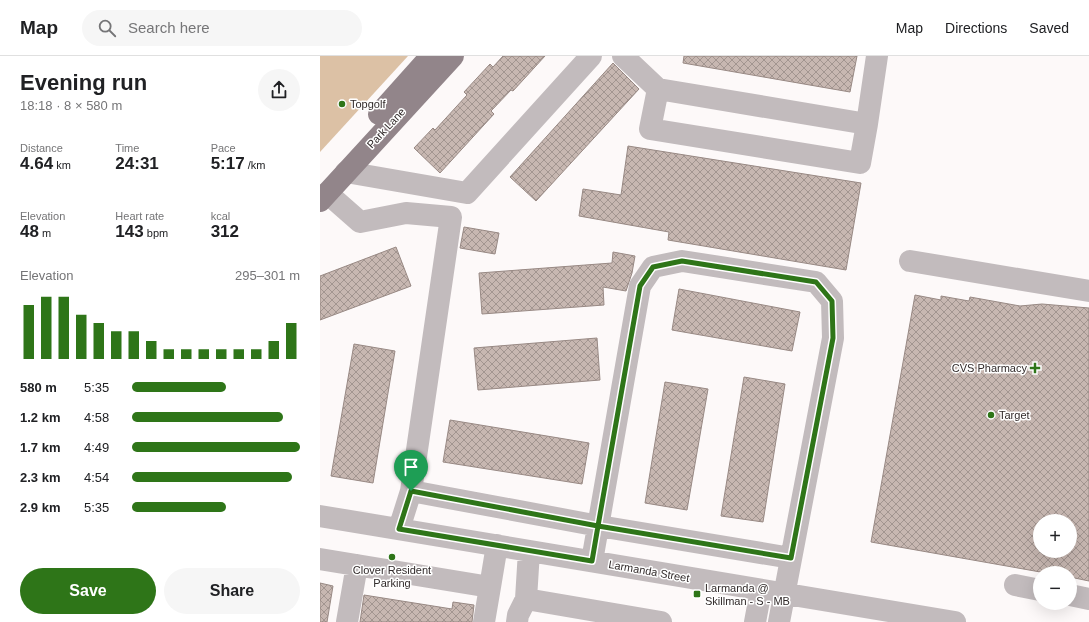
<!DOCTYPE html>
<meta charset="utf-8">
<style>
:root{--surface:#fff;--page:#f6f6f6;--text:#202124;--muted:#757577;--line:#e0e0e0;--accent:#2e7518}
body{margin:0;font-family:Arial,sans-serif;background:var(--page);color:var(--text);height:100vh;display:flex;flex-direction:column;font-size:15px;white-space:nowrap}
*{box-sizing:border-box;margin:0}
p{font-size:13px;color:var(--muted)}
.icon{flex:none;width:22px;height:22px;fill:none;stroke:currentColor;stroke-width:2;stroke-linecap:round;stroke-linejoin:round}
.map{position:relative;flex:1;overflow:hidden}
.sheet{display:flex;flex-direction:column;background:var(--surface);width:320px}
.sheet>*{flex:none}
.buttons{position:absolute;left:713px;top:458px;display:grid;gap:8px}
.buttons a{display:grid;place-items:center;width:44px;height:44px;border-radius:50%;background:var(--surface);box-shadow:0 4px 16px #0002;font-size:20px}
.pin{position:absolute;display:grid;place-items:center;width:34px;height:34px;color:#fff;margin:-41px -17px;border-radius:50% 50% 50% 0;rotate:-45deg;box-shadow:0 0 4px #0007}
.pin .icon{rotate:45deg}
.round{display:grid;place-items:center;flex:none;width:42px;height:42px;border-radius:21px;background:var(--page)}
.overview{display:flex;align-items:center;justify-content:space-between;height:68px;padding:0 20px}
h1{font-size:22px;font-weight:800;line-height:30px}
.stats{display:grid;grid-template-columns:repeat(3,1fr);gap:6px;height:68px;padding:4px 20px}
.stats div{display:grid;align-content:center}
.stats b{font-size:17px;font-weight:800}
.stats small{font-size:11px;font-weight:400}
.stats p{font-size:11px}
.chart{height:112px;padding:8px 20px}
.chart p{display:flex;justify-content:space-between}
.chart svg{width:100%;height:72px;margin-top:4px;stroke:var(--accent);stroke-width:6}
.cta{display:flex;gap:8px;margin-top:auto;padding:8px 20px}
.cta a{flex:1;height:46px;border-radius:24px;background:var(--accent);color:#fff;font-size:16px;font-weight:800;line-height:46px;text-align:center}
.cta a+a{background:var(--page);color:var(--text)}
ul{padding:0 20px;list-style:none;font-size:13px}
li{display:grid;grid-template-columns:64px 48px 1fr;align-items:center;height:30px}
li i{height:10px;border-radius:5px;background:var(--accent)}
header{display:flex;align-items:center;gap:24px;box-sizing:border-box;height:56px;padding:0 20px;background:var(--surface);border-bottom:1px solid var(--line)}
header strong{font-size:19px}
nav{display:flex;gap:22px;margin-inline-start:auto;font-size:14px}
.search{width:280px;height:36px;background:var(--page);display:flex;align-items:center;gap:10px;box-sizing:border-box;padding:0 14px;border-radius:22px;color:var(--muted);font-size:15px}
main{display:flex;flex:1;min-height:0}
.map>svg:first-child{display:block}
</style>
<header>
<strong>Map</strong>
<div class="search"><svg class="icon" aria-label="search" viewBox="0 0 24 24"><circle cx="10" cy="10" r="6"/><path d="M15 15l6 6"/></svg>Search here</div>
<nav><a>Map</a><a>Directions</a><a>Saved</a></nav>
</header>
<main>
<section class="sheet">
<div class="overview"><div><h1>Evening run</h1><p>18:18 · 8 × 580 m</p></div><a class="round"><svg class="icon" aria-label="share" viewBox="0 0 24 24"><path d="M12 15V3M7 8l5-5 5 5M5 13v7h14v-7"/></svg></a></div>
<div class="stats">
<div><p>Distance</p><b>4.64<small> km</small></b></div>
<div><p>Time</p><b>24:31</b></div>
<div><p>Pace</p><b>5:17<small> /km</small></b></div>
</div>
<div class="stats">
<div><p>Elevation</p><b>48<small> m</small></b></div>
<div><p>Heart rate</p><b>143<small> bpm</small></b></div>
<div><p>kcal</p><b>312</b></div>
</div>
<div class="chart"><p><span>Elevation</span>295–301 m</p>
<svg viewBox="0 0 160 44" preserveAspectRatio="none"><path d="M5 44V11M15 44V6M25 44V6M35 44V17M45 44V22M55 44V27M65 44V27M75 44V33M85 44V38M95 44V38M105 44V38M115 44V38M125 44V38M135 44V38M145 44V33M155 44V22"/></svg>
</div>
<ul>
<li><b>580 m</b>5:35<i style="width:56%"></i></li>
<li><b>1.2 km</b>4:58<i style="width:90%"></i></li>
<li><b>1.7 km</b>4:49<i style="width:100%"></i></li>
<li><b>2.3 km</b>4:54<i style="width:95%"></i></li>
<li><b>2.9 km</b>5:35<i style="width:56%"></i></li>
</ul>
<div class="cta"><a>Save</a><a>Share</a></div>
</section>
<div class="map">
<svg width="769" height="566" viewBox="0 0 769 566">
<defs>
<pattern id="building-cross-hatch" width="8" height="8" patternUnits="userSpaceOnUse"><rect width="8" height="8" fill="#c7b7b1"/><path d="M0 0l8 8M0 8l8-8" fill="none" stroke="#a29590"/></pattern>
</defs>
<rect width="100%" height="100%" fill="#fdf9f9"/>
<path fill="#dcc1a5" d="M0,0h88l-88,96z"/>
<path fill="url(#building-cross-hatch)" stroke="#988984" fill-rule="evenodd" d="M183,0h42l-32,35 -2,-1 -20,21 3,3 -54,59 -26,-25 19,-20 2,2 32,-35 -3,-3 26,-28 3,3z
M364,0h173l-7,36 -167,-29z
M293,7l26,26 -103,112 -26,-24z
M308,90l233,37 -15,87 -178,-30 1,-8 -90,-16 4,-27 38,6z
M144,171l35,6 -4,21 -35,-6z
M76,191l15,39 -91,34v-44z
M293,196l22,4 -3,17 -6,18 -23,-4 1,18 -122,9 -3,-41 133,-10z
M359,233l121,23 -8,39 -120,-21z
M595,239l26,5v-4l28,5 1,-4 50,9 22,-2 47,4v273l-19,-4v-4h-24l-175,-31zM720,465h30v30h-30z
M277,282l3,42 -122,10 -4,-42z
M34,288l41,7 -22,132 -42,-7z
M424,321l41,7 -22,138 -42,-6z
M345,326l43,7 -21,121 -42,-7z
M130,364l139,23 -7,41 -139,-22z
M0,527l13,3 -6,36h-7z
M44,539l88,14 1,-7 21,3 -2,17h-112z"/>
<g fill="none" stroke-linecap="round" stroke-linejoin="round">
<path stroke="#c2bbbd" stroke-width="22" d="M303,0l35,33 209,35 10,-68
M338,33l-8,40 210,34 7,-39
M26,116l121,21 124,-137
M7,137l33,29 46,-9 45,4 -40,274 188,35 192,32
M590,205l179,30
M0,460l635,106
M79,473l12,-38
M209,495l-3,48 135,23
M0,503l170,28 -6,35
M272,505l48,-275 13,-19 29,-6 134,21 16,19 1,37 -54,284
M695,529l25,5
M170,531l7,-42
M750,539l19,4
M27,566l10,-57
M197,566l1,-7 8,-16
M435,566l6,-32"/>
<path stroke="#92858a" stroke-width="22" d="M59,58l52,-58
M0,145l133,-145"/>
</g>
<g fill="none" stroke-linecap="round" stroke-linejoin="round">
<g stroke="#fff" stroke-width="8">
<path id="route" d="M91,435l-12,38 193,32 6,-35 193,32 42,-220 -1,-37 -16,-19 -134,-21 -29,6 -13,19 -42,240 -187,-35"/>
</g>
<use href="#route" stroke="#2e7518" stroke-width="5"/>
</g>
<g fill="#2e7518" stroke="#fff" stroke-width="1.5">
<circle cx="22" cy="48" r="4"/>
<path d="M713 306h4v4h4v4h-4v4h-4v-4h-4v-4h4z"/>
<circle cx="671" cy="359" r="4"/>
<circle cx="72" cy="501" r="4"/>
<rect x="373" y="534" width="8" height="8" rx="2"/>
</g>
<g text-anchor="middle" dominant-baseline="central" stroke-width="3" stroke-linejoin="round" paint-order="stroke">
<g font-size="11" fill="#312a2a" stroke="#fff" text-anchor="start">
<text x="30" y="48">Topgolf</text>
<text x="707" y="312" text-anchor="end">CVS Pharmacy</text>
<text x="679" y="359">Target</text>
<text x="72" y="514" text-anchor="middle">Clover Resident<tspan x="72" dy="13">Parking</tspan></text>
<text x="385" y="532">Larmanda @<tspan x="385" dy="13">Skillman - S - MB</tspan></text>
</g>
<g font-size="11" fill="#312a2a" stroke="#fff">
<text transform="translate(66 72) rotate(-47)">Park Lane</text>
<text transform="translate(329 515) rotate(10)">Larmanda Street</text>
</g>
</g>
</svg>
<div class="buttons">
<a>+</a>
<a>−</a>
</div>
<div class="pin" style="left:91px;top:435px;background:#1e9e55"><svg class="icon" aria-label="arrive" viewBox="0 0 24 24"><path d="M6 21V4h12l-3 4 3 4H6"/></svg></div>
</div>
</main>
